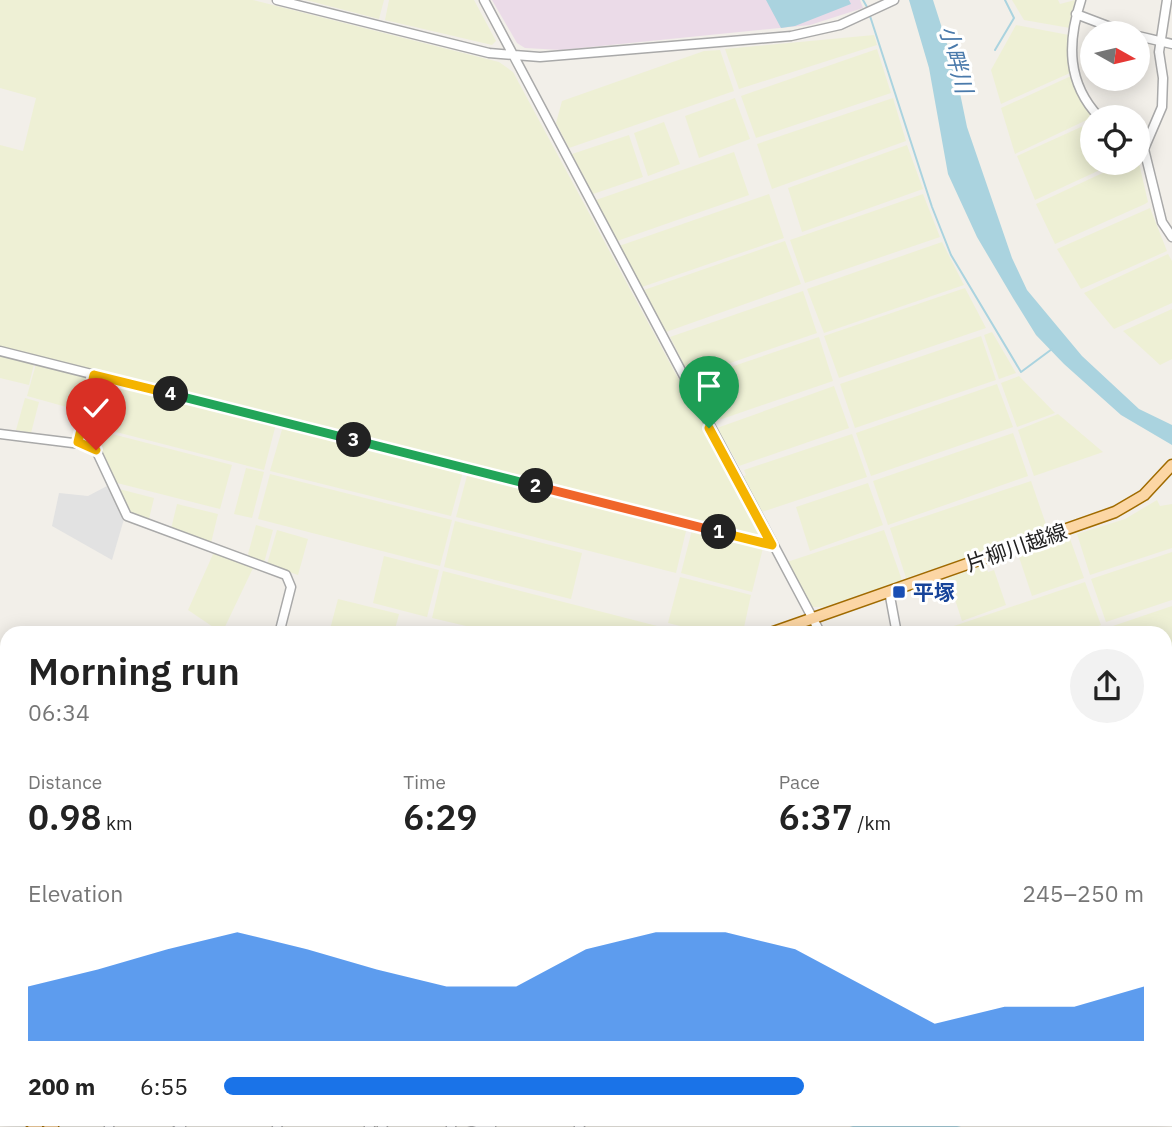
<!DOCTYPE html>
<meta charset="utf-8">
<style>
:root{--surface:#fff;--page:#f2f2f2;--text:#222;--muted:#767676;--accent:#1a73e8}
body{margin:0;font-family:"IBM Plex Sans","Noto Sans JP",sans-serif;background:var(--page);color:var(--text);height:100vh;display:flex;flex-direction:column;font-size:26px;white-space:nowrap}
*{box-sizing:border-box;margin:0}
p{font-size:23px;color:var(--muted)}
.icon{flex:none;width:38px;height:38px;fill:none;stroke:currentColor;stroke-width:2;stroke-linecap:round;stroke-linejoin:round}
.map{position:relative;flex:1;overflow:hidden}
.drawer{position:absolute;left:0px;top:626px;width:1172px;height:500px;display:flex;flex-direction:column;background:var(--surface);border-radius:21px 21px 0 0;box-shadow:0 4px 18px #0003}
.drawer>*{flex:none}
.needle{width:46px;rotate:98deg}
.fabs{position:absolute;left:1080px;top:21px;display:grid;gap:14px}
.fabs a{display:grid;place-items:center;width:70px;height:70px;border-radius:50%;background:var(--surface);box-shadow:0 4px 18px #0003;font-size:35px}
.pin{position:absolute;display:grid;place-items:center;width:60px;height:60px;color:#fff;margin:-72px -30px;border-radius:50% 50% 50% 0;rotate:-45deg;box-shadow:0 0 7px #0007}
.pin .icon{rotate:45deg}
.km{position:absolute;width:35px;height:35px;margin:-18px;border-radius:50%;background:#222;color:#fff;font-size:19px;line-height:35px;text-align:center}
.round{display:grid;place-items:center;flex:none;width:74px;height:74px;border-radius:37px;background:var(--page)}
.head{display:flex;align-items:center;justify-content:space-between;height:119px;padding:0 28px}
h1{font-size:38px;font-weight:600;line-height:52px}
.stats{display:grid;grid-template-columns:repeat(3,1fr);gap:10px;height:119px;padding:7px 28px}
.stats div{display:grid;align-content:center}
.stats b{font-size:35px;font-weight:600}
.stats small{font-size:19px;font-weight:400}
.stats p{font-size:19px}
.chart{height:196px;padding:14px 28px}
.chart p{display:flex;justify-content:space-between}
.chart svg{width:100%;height:126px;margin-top:7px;fill:var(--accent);opacity:.7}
ul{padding:0 28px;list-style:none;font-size:23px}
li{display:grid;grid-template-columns:112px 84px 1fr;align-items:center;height:52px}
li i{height:18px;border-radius:9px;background:var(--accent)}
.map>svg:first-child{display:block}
</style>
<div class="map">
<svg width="1172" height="1127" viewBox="0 0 1172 1127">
<rect width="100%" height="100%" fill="#f2efe9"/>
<path fill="#ebdbe8" d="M492,0h368l3,8 -53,17 -249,25 -36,-2 -8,-5z"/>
<path fill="#eef0d5" d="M0,0h253l246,62 14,10 193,358 55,108 -761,-191v-202l23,6 13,-53 -36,-10z
M306,0h78l-5,19z
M389,0h85l22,41 -4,4 -107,-25z
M1012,0h46l2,4 15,-4 -5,28 -46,-8z
M1016,25l53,10 1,38 -69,31 -10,-34z
M874,35l3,10 -138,44 -14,-40z
M877,49l14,44 -135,45 -15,-42z
M720,50l14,41 -165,57 -13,-25 6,-22 142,-50z
M1071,76l8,22 14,19 -78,37 -14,-46z
M735,98l15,41 -51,19 -14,-42z
M893,98l13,43 -134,48 -15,-45z
M664,122l16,42 -32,12 -14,-43z
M1092,122v41h23l-80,37 -18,-44z
M629,135l14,42 -50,17 -21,-40z
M907,145l16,44 -121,43 -14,-44z
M734,152l15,43 -132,46 -21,-41z
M1138,159l10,43 -3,2 -90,40 -19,-40 88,-41h14z
M769,194l15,44 -142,49 -23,-41z
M923,194l17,43 -135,46 -15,-43z
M1150,208l17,43 -86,38 -24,-40z
M785,241l16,43 -135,48 -22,-42z
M942,242l22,43 -140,48 -17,-44z
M1168,254l4,7v42l-58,26 -30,-36z
M965,288l21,40 -147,50 -15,-42z
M803,291l14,42 -127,44 -20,-40z
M1172,309v50l-12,6 -37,-34z
M992,332l24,41 -17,6 -15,-44z
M981,336l15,44 -141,48 -15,-44z
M819,337l14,44 -114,39 -15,-44z
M0,355l34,9 -5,21 -29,-7z
M36,364l52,14 -7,33 -54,-15z
M1019,376l36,37 -38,14 -16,-44z
M99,379l177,45 -12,46 -179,-46 10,-41z
M997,384l16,43 -142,49 -15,-43z
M834,386l15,42 -110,38 -22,-38z
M25,398l14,4 -8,31 -15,-3z
M1058,414l45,38 -69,24 -16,-46z
M283,426l180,46 -12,44 -181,-45z
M85,427l147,38 -12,44 -103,-26 -20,-37 -13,-6z
M1013,433l15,43 -140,49 -15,-44z
M852,434l15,43 -105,35 -20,-35 4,-2 -2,-5z
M246,468l18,4 -12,46 -18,-4z
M468,472l219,55 -11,46 -220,-56z
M270,474l182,46 -12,46 -182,-47z
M1031,481l17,49 -142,48 -16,-50z
M868,483l15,42 -73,26 -14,-44z
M119,489l35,9 -5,21 -20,-6z
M1157,500l3,6 12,-2v44l-82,27 -13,-41 48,-15z
M177,504l41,10 -7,29 -40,-14z
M455,521l127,32 -11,46 -127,-32z
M256,525l17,5 -9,33 -13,-5 -3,-4z
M277,530l31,9 -10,36 -31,-11z
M692,530l71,18 -11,44 -71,-19z
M884,530l18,50 -78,27h-12l-25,-45z
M1069,536l15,42 -52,18 -14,-42z
M214,552l40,14 -32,67 -34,-23z
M1172,552v48l-66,22 -15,-43z
M384,556l55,14 -12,47 -54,-14z
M985,565l3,7 6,-2 12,35 -44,16 -14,-43z
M443,571l218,56 -1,6h-164l-64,-15z
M680,577l71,18 -8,37 -34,1 -41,-10z
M1085,582l16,43 -26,9 -142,-1z
M338,599l61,15 -5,19h-65z
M1172,606v49l-6,2v-23l-57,-1 1,-6z"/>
<path fill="#e2e2e2" d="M107,486l17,33 -12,41 -60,-34 7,-33 29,3z"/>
<path fill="#aad3df" d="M766,0h83l2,4 -56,22 -14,2z
M909,0h24l22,69 12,58 45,131 15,32 55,66 57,53 33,16v20l-51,-30 -57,-51 -28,-29 -23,-37 -36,-61 -29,-63 -19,-106z
M829,1120h104l28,7h-108z"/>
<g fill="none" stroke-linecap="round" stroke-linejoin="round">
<path stroke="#aad3df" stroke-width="2" d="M863,0l4,7
M870,16l62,191 19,48 70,117 31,-23
M995,50l19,-32 -9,-18
M953,71l13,-3"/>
<g stroke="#a9a9a9" stroke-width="11">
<path id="minor" d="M277,0l212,53 51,4 251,-21 49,-11 54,-25
M484,0l337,634
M1081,0c-14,43 -14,83 18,117
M1076,14l50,19
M1138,36l34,8
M1138,146l6,3 18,-42 1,-29 -4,-26 8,-52
M1144,149l18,73 10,15
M0,351l772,194
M0,434l89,11 7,5 31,66 159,59 5,12 -12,47
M78,442l16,-67
M889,591l8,43
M280,630l14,4
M0,787l7,5
M1166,839l6,1
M0,1014l7,3
M0,1116l4,-15
M174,1120l7,7
M466,1120l25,7
M109,1127l1,-7
M277,1127l2,-7
M369,1127l4,-7
M382,1127l3,-7
M451,1127l1,-7
M579,1127l3,-6"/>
</g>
<g stroke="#a06b00" stroke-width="13">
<path id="major" d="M768,634l347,-122 29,-17 28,-30
M0,1055l7,-3
M0,1087l7,5
M0,1099l7,5
M28,1120l9,7
M44,1120l9,7"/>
</g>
<use href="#minor" stroke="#fff" stroke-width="8"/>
<use href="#major" stroke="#fcd6a4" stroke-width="10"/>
</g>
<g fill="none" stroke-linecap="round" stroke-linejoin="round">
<g stroke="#fff" stroke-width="14">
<path id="split-1" d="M709,428l63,117 -53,-13"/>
</g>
<g stroke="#fff" stroke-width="14">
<path id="split-2" d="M536,486l183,46"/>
</g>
<g stroke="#fff" stroke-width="14">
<path id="split-3" d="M354,440l182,46"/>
</g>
<g stroke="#fff" stroke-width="14">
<path id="split-4" d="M171,394l183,46"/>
</g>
<g stroke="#fff" stroke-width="14">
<path id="split-5" d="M96,450l-18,-8 16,-67 77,19"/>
</g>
<use href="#split-1" stroke="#f5b400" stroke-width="9"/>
<use href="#split-2" stroke="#f0652b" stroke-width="9"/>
<use href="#split-3" stroke="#22a559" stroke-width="9"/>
<use href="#split-4" stroke="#22a559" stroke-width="9"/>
<use href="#split-5" stroke="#f5b400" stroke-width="9"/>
</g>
<rect fill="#1a4fb4" stroke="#fff" stroke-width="2.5" x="892" y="585" width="14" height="14" rx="3.5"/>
<g text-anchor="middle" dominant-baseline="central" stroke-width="6" stroke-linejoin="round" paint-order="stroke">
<g font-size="21" fill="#222" stroke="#fff">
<text transform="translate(1016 547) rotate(-19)">片柳川越線</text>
</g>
<g font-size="21" font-weight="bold" fill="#164399" stroke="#fff" text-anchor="start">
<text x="913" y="592">平塚</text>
</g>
<g font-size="23" font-style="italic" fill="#4a7aab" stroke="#fff">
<text transform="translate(957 59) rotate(75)">小畔川</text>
</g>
</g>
</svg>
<div class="fabs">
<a><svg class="needle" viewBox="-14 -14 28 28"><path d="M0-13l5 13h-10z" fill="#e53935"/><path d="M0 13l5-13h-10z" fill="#767676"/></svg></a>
<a><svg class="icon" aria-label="locate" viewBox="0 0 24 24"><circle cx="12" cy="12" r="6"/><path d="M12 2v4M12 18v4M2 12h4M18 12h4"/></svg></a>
</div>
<div class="pin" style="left:709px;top:428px;background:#1e9e55"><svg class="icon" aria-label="arrive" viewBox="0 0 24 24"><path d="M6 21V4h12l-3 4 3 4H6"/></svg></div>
<div class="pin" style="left:96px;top:450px;background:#d93025"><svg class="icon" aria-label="check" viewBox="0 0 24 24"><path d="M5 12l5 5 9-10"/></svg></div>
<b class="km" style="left:719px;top:532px">1</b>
<b class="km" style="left:536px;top:486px">2</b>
<b class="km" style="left:354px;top:440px">3</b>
<b class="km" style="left:171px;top:394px">4</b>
<section class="drawer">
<div class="head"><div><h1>Morning run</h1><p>06:34</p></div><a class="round"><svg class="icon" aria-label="share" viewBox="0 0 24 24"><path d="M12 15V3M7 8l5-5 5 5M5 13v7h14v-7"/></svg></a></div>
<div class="stats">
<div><p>Distance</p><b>0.98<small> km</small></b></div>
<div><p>Time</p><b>6:29</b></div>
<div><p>Pace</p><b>6:37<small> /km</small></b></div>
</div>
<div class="chart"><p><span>Elevation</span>245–250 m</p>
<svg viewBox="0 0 160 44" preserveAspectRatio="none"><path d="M0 44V25L10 19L20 12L30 6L40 12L50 19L60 25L70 25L80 12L90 6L100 6L110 12L120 25L130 38L140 32L150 32L160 25V44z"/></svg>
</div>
<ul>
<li><b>200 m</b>6:55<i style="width:63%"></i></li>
</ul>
</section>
</div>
